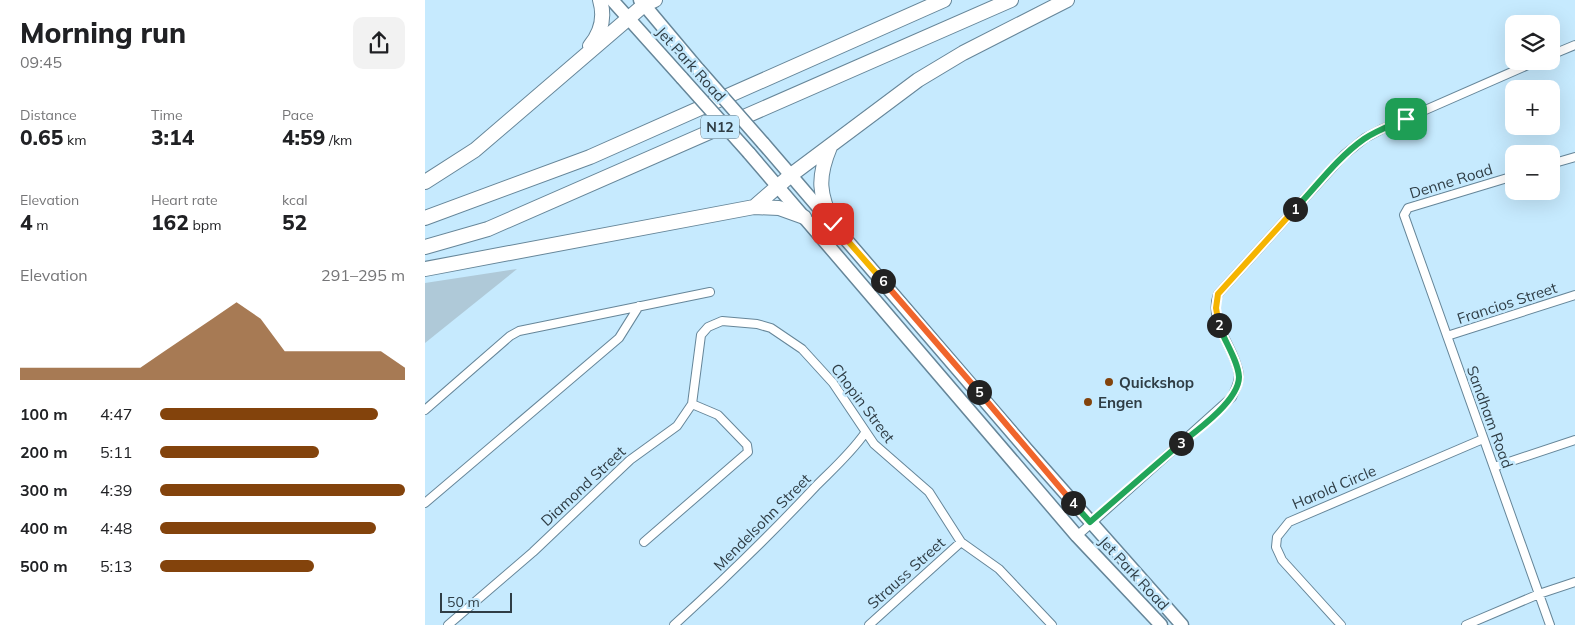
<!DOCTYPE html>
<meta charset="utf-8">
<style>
:root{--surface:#fff;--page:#f2f2f2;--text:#202124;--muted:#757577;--accent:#83430c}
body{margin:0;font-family:Mulish,sans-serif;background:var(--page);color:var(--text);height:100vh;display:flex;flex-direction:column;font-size:19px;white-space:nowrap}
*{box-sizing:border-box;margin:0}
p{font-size:16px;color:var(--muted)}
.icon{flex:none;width:28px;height:28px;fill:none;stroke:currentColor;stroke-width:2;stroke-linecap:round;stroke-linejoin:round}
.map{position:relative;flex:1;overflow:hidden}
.panel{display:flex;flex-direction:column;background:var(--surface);width:425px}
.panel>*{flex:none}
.tools{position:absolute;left:1080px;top:15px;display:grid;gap:10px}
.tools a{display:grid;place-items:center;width:55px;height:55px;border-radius:10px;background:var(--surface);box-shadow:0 5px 20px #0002;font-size:25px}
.scale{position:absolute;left:15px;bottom:12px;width:72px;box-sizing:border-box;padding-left:5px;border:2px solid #2f3d45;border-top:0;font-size:14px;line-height:18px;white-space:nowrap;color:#2f3d45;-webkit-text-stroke:4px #c6eafe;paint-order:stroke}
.pin{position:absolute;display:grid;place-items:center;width:42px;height:42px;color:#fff;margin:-21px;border-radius:10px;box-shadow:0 2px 8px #0006}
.km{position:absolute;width:25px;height:25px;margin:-12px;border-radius:50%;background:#222;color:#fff;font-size:14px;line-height:25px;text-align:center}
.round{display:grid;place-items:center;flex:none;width:52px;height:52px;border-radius:10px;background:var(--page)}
.headline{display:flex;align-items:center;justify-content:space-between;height:85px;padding:0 20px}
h1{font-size:28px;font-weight:800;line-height:38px}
.figures{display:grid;grid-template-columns:repeat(3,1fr);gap:8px;height:85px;padding:5px 20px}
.figures div{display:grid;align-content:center}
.figures b{font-size:21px;font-weight:800}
.figures small{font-size:14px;font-weight:400}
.figures p{font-size:14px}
.chart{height:140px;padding:10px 20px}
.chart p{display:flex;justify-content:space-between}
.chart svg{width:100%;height:90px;margin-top:5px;fill:var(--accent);opacity:.7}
ul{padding:0 20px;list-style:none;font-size:16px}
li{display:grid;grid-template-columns:80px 60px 1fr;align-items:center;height:38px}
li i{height:12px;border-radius:6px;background:var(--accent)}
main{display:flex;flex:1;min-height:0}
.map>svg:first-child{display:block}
</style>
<main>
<section class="panel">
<div class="headline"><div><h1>Morning run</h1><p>09:45</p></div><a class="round"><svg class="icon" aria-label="share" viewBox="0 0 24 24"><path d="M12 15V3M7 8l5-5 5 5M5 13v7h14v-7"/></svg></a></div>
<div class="figures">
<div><p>Distance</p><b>0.65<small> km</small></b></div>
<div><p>Time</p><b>3:14</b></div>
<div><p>Pace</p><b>4:59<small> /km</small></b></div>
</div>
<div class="figures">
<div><p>Elevation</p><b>4<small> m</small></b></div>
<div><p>Heart rate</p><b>162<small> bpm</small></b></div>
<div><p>kcal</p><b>52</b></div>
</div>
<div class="chart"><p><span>Elevation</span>291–295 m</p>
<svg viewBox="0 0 160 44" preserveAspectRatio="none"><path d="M0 44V38L10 38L20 38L30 38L40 38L50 38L60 30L70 22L80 14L90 6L100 14L110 30L120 30L130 30L140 30L150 30L160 38V44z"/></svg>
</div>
<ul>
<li><b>100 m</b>4:47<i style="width:89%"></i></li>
<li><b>200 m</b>5:11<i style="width:65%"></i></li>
<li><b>300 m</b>4:39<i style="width:100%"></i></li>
<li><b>400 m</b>4:48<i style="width:88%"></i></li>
<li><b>500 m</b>5:13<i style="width:63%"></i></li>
</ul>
</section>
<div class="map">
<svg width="1150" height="625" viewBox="0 0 1150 625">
<rect width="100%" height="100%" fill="#c6eafe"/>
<path fill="#afc9d8" d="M92,269l-92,74v-60z"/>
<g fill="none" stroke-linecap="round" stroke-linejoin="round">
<g stroke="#668699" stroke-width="10">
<path id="minor" d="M1126,55l24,-10
M1126,164l24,-7
M1089,176l-106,32 -4,7 146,410
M1022,336l128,-41
M0,410l85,-74 9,-5 191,-39
M1069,467l81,-27
M0,503l194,-165 20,-32
M652,536l155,-139c3,-7 7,-14 7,-22 -3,-27 -32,-52 -21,-81l126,-139 21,-17 17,-9 155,-68
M219,542l104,-90 -1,-7 -29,-30 -26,-11
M23,625l85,-73 97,-92 47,-34 15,-22 9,-69 7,-8 14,-6 35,3 14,4 31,21 31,34 41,61 55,48 32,50 38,27 53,56
M249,625c49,-44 96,-90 142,-139 17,-17 35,-33 49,-53
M444,625l92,-83
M916,625l-59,-65 -6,-13 1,-10 12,-15 194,-83
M1041,625l73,-31 36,-12"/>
</g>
<g stroke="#668699" stroke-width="15">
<path id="primary" d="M187,0l70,78
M215,0l58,69
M338,143l264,307 155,175
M324,153l328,383 84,89"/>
</g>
<g stroke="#668699" stroke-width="16">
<path id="motorway" d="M165,46c11,-13 15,-29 10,-46
M405,147c-13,31 -11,47 3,77
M0,182l50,-32 169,-145 11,-5
M329,207l25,1 25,9
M0,218l165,-61 354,-157
M0,247l63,-18 523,-229
M0,269l329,-62 37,-32 127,-95 45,-27 104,-53"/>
</g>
<use href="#minor" stroke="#fff" stroke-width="8"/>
<use href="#primary" stroke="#fff" stroke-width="12"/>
<use href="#motorway" stroke="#fff" stroke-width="14"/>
<g stroke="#668699" stroke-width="15" stroke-linecap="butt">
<path id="primary-bridge" d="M273,69l65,74
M257,78l67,75"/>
</g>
<use href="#primary-bridge" stroke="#fff" stroke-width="12"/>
</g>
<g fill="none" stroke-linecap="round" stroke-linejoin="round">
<g stroke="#fff" stroke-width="10">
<path id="split-1" d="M870,209c22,-23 42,-51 69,-70 13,-9 28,-14 42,-20"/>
</g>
<g stroke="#fff" stroke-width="10">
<path id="split-2" d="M794,325l-3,-17 2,-14 77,-85"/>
</g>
<g stroke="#fff" stroke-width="10">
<path id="split-3" d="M756,443c17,-13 58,-43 58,-66 -1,-17 -15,-36 -20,-52"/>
</g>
<g stroke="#fff" stroke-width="10">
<path id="split-4" d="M648,503l17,19 91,-79"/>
</g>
<g stroke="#fff" stroke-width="10">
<path id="split-5" d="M554,392l94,111"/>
</g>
<g stroke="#fff" stroke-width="10">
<path id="split-6" d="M458,281l96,111"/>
</g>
<g stroke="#fff" stroke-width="10">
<path id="split-7" d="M408,224l50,57"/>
</g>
<use href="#split-1" stroke="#22a559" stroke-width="6"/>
<use href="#split-2" stroke="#f5b400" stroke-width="6"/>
<use href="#split-3" stroke="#22a559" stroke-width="6"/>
<use href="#split-4" stroke="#22a559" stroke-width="6"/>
<use href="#split-5" stroke="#f0652b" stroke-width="6"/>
<use href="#split-6" stroke="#f0652b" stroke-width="6"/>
<use href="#split-7" stroke="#f5b400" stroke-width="6"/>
</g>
<g fill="#83430c" stroke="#c6eafe" stroke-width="2">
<circle cx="684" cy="382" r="5"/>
<circle cx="663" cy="402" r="5"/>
</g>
<g text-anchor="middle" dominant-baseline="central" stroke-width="5" stroke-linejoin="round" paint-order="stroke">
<rect fill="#c6eafe" stroke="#5c717c" stroke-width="1" x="276" y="115.5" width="38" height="23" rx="4"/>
<g font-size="14" font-weight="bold" fill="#2f3d45">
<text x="295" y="127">N12</text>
</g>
<g font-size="15" fill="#2f3d45" stroke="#c6eafe">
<text transform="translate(266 64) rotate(48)">Jet Park Road</text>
<text transform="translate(1026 181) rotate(-17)">Denne Road</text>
<text transform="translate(1082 303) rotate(-18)">Francios Street</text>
<text transform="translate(438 403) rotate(53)">Chopin Street</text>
<text transform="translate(1065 417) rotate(70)">Sandham Road</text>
<text transform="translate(158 486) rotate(-43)">Diamond Street</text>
<text transform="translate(909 487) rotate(-23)">Harold Circle</text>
<text transform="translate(337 522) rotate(-45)">Mendelsohn Street</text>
<text transform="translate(481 573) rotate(-42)">Strauss Street</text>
<text transform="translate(709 573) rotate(47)">Jet Park Road</text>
</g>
<g font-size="15" font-weight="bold" fill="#2f3d45" stroke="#c6eafe" text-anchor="start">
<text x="694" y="382">Quickshop</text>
<text x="673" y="402">Engen</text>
</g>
</g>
</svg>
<div class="tools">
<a><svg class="icon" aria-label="layers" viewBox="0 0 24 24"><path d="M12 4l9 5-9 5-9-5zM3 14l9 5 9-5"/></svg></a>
<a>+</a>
<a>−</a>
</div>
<div class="scale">50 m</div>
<div class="pin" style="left:981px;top:119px;background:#1e9e55"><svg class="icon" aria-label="arrive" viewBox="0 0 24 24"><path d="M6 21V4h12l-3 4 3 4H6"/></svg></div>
<div class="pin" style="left:408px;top:224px;background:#d93025"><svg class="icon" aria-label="check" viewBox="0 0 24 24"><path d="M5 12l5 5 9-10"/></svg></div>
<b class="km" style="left:870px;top:209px">1</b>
<b class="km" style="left:794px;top:325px">2</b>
<b class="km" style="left:756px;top:443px">3</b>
<b class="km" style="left:648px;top:503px">4</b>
<b class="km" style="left:554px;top:392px">5</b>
<b class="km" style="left:458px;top:281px">6</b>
</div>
</main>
